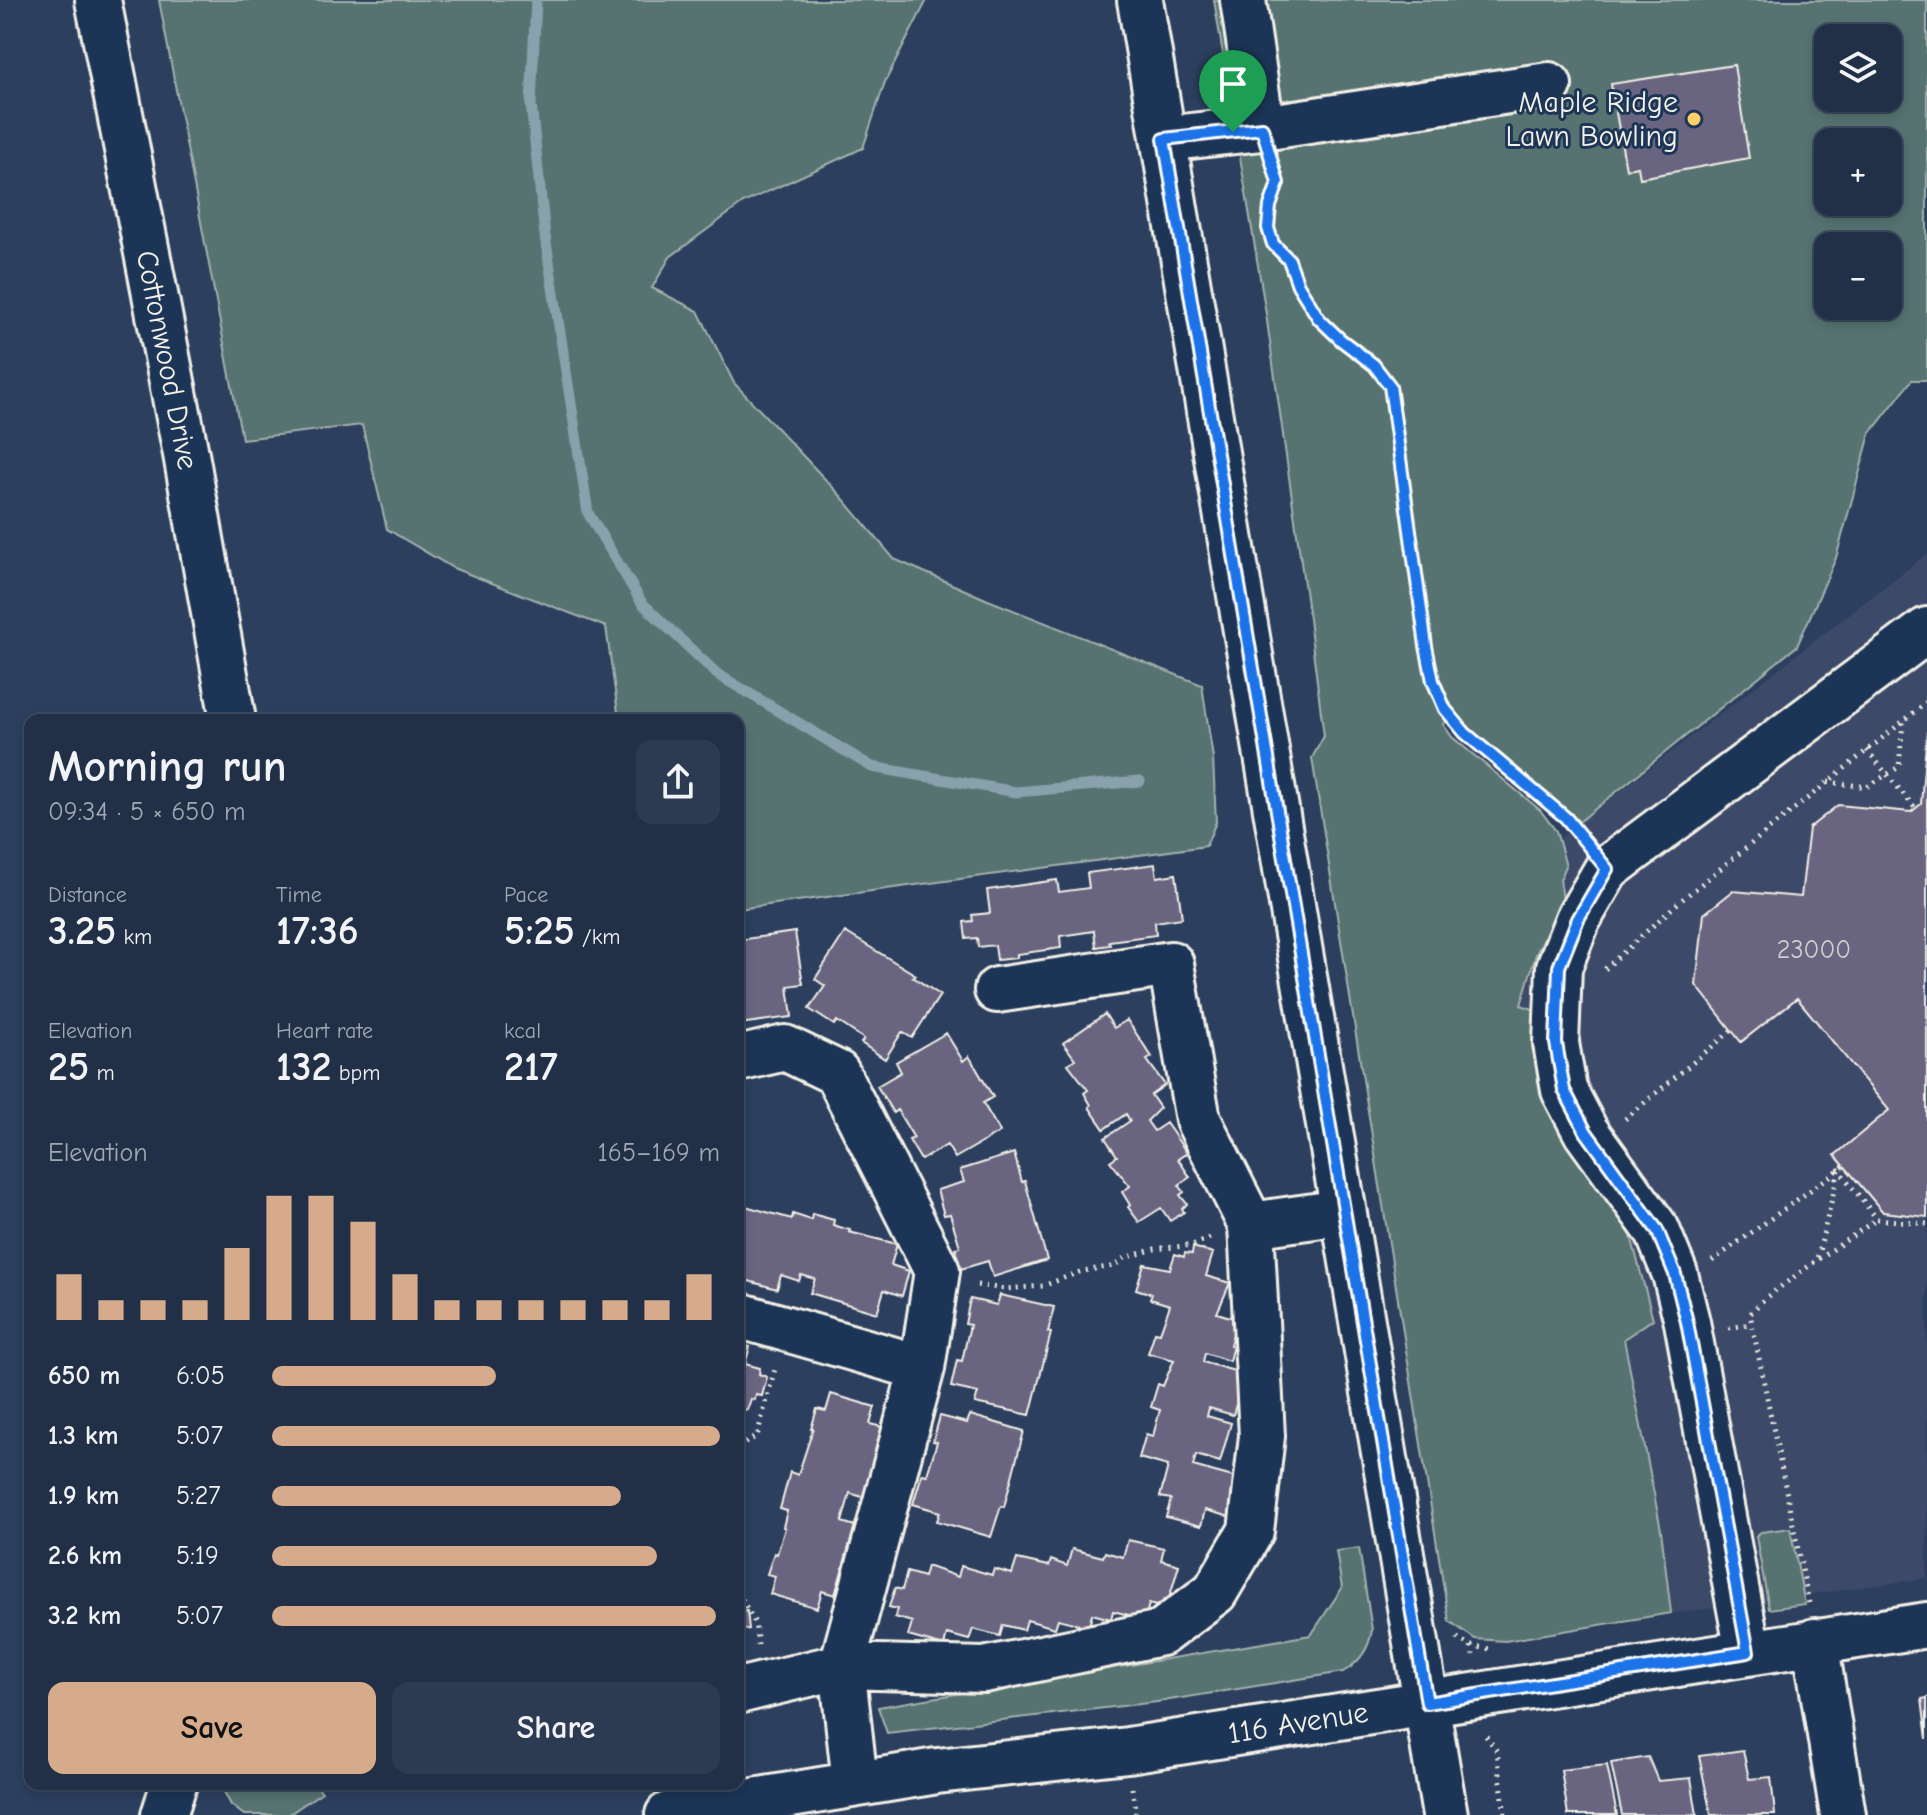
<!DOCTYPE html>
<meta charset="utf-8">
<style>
:root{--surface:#212f47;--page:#2d3b52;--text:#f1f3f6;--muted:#a2a9b4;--line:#3e4a60;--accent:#d6ab8b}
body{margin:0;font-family:"Comic Neue",sans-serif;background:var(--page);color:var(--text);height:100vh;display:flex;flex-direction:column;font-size:30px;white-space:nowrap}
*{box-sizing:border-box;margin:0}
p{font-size:26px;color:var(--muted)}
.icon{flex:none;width:44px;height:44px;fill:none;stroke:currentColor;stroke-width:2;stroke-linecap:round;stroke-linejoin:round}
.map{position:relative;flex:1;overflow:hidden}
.panel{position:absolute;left:24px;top:714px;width:720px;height:1076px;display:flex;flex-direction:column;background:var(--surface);border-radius:16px;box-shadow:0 4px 12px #0003,0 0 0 2px var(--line)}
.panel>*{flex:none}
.controls{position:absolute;left:1814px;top:24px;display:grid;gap:16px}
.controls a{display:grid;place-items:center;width:88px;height:88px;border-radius:16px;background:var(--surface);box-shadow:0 4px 12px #0003,0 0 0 2px var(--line);font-size:40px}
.pin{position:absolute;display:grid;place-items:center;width:68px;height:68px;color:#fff;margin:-82px -34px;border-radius:50% 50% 50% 0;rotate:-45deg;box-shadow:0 0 8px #0007}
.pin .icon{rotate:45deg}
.round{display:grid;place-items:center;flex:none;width:84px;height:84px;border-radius:16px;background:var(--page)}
.headline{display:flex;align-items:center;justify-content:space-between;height:136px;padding:0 24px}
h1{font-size:44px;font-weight:700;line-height:60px}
.metrics{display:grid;grid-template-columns:repeat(3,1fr);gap:12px;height:136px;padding:8px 24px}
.metrics div{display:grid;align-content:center}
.metrics b{font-size:40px;font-weight:700}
.metrics small{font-size:22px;font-weight:400}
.metrics p{font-size:22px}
.chart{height:224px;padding:16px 24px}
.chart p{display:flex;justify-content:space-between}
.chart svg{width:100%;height:144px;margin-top:8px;stroke:var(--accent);stroke-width:6}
.action{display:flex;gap:16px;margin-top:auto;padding:16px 24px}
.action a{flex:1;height:92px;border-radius:16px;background:var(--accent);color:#111;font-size:32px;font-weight:700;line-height:92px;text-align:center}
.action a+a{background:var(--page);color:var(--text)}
ul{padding:0 24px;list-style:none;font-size:26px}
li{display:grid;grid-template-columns:128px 96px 1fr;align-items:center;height:60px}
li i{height:20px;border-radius:10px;background:var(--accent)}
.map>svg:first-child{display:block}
</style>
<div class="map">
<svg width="1927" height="1815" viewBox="0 0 1927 1815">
<rect width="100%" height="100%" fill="#2c3f5f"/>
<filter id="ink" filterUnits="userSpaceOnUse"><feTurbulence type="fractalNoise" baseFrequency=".0125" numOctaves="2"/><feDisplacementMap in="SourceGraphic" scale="16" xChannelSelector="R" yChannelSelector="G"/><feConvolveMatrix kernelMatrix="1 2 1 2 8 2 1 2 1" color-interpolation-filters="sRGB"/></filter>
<g filter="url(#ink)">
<path fill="#3e4a69" d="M1927,554v1024l-382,53 -193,-699 201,-89z"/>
<path fill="#567371" stroke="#a5b2ac" stroke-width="2" fill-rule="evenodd" d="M159,0h768l-42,82 -22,66 -120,55 -73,54 -18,31 46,23 36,72 107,113 53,63 94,41 214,85 11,73 3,64 -10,24 -468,63v-189h-119l-13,-93 -153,-59 -66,-39 -25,-104 -120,14z
M1214,0h713v380h-15l-42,54 -34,124 -39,88 -218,176 -100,-83 -22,-24 -14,9 9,13 88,73 16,21 10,35 -6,14 3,19 -27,55 -15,51 18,6 2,58 19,66 46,54 25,47 22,83 -29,20 37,191 10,83 -166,28 -30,-2 -26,-18 -137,-863 12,-22 -15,-117 -43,-305zM1828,38h60v60h-60zM1828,142h60v60h-60zM1828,246h60v60h-60z
M1790,1528l15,76 -36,5 -13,-73 5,-4z
M1359,1548l13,82c-3,19 -13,33 -29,42l-186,30 -270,31 -9,-26 433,-72 31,-47 -6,-37z
M220,1784h95l7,8 -34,23h-44l-13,-10z"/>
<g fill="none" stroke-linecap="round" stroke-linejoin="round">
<path stroke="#88a1ac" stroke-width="11" d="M536,0l-5,104 14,132 43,277 54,90 75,71 155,93 144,25 124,-11"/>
</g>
<path fill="#696581" stroke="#f4f1e8" stroke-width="2" d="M1734,65l15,93 -109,20 -2,-11 -12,2 -15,-85z
M1927,731v486l-44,-5 -48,-57 54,-45 -92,-112 -56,44 -45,-57 8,-71 29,-23 68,6 8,-69 29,-23 73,7 10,-8z
M1155,864l2,13 19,-3 6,44 -27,4 1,13 -47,6 1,4 -14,2 -2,-16 -34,5 1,12 -44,6v4l-20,2 -2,-15 -17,2 -1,-9 -11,1 -2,-17 9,-1 -1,-6 18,-2 -3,-23 70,-10 2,12 30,-4 -2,-15z
M795,932l8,52 -15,2 4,31 -54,7v-84z
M845,932l71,43 -3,2 27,18 -28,43 -10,-6 -17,27 -24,-16 3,-4 -27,-18 -3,4 -25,-16 16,-23 -10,-7z
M1105,1014l9,14 13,-8 25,37 -5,3 18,25 -14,10 9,13 -13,13 7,10 12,-8 21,30 -9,6 12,18 -11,8 5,7 -4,3 7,9 -5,5 2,3 -14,9 -9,-13 -22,14 -11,-15 2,-2 -8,-13 8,-6 -20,-25 7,-5 -12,-18 25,-17 -4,-7 -22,15 -15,-22 2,-2 -7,-12 4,-3 -20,-26 7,-5 -12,-16z
M946,1033l17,28 6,-5 24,41 -10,6 17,29 -45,26 -8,-13 -26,15 -12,-20 5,-2 -17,-28 -4,3 -16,-27 24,-14 -5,-10z
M1014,1153l8,29 3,-1 22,79 -54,17 -5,-16 -27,8 -6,-21 5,-1 -10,-33 -6,1 -7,-25 27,-8 -4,-12z
M738,1204l54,15 1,-5 18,6 1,-6 22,6 -1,5 17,5 -1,2 48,12 -6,21 18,6 -7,25 -18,-6 -7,23 -67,-20 5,-14 -14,-4 -2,6 -18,-6 -4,14 -39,-11z
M1193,1247l20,6 -7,23 24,7 -13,30 20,6 -7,26 3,1 -4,15 -24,-8 -2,9 42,12 -12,41 -24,-7 -2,8 24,7 -11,39 -24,-7 -3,11 47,13 -10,38 -25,-7 -4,16 -35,-9 5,-18 -11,-2 8,-31 -29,-8 7,-24 7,2 7,-26 -9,-3 7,-23 5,2 11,-26 -26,-7 7,-21 5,1 10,-28 -20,-6 2,-5 -16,-5 8,-25 26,5 5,-15 9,3 1,-4 7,1z
M1000,1295l54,12 -6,25 3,1 -21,82 -55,-12 3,-10 -27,-6 6,-27 5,1 8,-36 -5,-1 5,-25 27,6z
M738,1344l12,3 -5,17 15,4 -1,6 8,3 -5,19 -6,-1 -1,5 -4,-1 -4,11 -9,-2z
M831,1394l44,13 -5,17 16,4 -21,70 -15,-5 -8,29 13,4 -20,69 -13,-4 -5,17 -47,-14 5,-18 -8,-2 7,-21 3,1 8,-26 -2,-1 4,-16 -7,-2 10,-37 8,3 15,-46h-2l6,-20 9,2z
M970,1415l54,16 -20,76 -3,-1 -10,31 -54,-16 3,-9 -27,-8 9,-30 5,1 10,-33 -4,-1 7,-25 27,7z
M1128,1540l36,8 -3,12 18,5 -13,44 -17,-5 -4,15 -32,-8 -2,8 -19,-5 -3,13 -31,-8 -3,9 -28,-8 -3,10 -21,-5 -3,11 -27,-7 -4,11 -22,-6 -3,12 -36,-10 4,-14 -17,-5 2,-8 -8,-2 6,-19 7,2 5,-18 17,5 3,-11 31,11 3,-11 31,9 2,-6 18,5 5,-15 32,7 2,-6 16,6 5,-17 31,8 2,-5 18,5z
M739,1608l1,4 7,-1 2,18 -9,1 1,8h-3z
M1927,1698v41l-5,-40z
M1743,1750l6,29 22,-2 4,38h-64l-12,-59z
M1648,1757l10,24 33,-3 6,37h-75l-11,-52z
M1607,1765l10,50h-49l-7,-45z"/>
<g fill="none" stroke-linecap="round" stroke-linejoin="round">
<g stroke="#f4f1e8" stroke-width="50">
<path id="minor" d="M98,0l88,454 47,266
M1243,0l19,128
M1164,139l98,-11 287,-43
M738,1059l47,-11 52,25 100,198 -15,97 -80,298 13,117
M1251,1225l92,-13
M738,1315l184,53
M1815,1641l28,174
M1748,1652l-61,-330 -12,-48 -18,-44 -71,-98 -22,-42 -8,-47 3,-76 19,-48 29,-50 320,-239
M738,1691l104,-25 142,4 177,-37 54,-41 36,-61 11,-95 -11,-211 -53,-105 -27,-156 -174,26
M164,1815l10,-31
M668,1815l269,-44 191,-21 799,-125"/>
</g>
<g stroke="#f4f1e8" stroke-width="50">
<path id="major" d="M1140,0l305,1815"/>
</g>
<path stroke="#f4f1e8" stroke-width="5" stroke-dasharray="2 6" stroke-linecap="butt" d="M1273,165c1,5 5,13 5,18 -1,17 -13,31 -9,49 3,15 13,18 20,30 12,17 15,39 29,55 23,27 50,40 72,69l36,260c4,22 7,46 20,65 35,51 97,77 135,126
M1867,750l48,58
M1828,782l39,5 32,-20 4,-45
M1605,969l74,-67 248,-200
M1625,1119l107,-89
M1819,1259l58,-40
M1712,1261l132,-95
M977,1285l28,4 38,-3 39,-15 32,-5 11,-8 30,-9 38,-4 17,-7
M1729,1328l23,-4
M738,1447l19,-11 18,-67
M738,1592l17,31 3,22
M1809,1603l-59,-289 14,-15 53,-39 22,-90 38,49 50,5
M1457,1638l14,8 2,9
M1471,1646l19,3
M1486,1736l11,15 8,64
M1132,1788l4,27"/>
<use href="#minor" stroke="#1d3557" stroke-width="44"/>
<use href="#major" stroke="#1d3557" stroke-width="44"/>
</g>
</g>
<g fill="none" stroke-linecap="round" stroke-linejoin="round" filter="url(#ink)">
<g stroke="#fff" stroke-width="16">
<path id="route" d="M1262,128l16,55 -8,23 -2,22 5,16 16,16 9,25 21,34 22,21 33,25 16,21 36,260 7,35 12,28 20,24 101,85 41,51 -29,50 -19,48 -3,76 8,47 22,42 71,98 18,44 12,48 61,330 -321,51 -263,-1564z"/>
</g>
<use href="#route" stroke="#1a73e8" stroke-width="10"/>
</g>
<circle fill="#ffd166" stroke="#1d3557" stroke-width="3" cx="1694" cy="119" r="8"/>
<g text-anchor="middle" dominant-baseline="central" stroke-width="6" stroke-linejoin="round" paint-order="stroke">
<g font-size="26" fill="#d1cece">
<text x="1814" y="950">23000</text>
</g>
<g font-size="30" fill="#f4f1e8" stroke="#1d3557" text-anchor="end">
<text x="1678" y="102">Maple Ridge<tspan x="1678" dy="34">Lawn Bowling</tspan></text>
</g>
<g font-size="30" fill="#f4f1e8" stroke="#1d3557">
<text transform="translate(167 360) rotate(79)">Cottonwood Drive</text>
<text transform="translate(1298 1723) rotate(-9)">116 Avenue</text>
</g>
</g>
</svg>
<div class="controls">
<a><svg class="icon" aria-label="layers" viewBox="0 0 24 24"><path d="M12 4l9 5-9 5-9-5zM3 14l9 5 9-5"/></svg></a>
<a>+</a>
<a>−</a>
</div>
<div class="pin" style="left:1233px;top:132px;background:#1e9e55"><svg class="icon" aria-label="arrive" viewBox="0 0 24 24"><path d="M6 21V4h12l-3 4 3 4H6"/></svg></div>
<section class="panel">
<div class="headline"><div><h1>Morning run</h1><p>09:34 · 5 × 650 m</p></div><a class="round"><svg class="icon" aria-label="share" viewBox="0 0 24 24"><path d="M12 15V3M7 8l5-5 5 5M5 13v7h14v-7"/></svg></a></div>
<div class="metrics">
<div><p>Distance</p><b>3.25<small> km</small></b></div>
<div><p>Time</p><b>17:36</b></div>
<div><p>Pace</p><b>5:25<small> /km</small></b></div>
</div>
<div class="metrics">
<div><p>Elevation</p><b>25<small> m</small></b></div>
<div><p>Heart rate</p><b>132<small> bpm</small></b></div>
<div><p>kcal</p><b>217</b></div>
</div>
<div class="chart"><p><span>Elevation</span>165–169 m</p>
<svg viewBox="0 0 160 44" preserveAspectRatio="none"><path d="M5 44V30M15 44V38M25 44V38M35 44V38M45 44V22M55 44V6M65 44V6M75 44V14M85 44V30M95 44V38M105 44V38M115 44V38M125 44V38M135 44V38M145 44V38M155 44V30"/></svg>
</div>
<ul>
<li><b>650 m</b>6:05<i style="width:50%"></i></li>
<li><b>1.3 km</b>5:07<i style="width:100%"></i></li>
<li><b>1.9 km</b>5:27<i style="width:78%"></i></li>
<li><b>2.6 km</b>5:19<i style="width:86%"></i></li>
<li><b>3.2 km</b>5:07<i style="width:99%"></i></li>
</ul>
<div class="action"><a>Save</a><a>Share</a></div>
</section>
</div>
